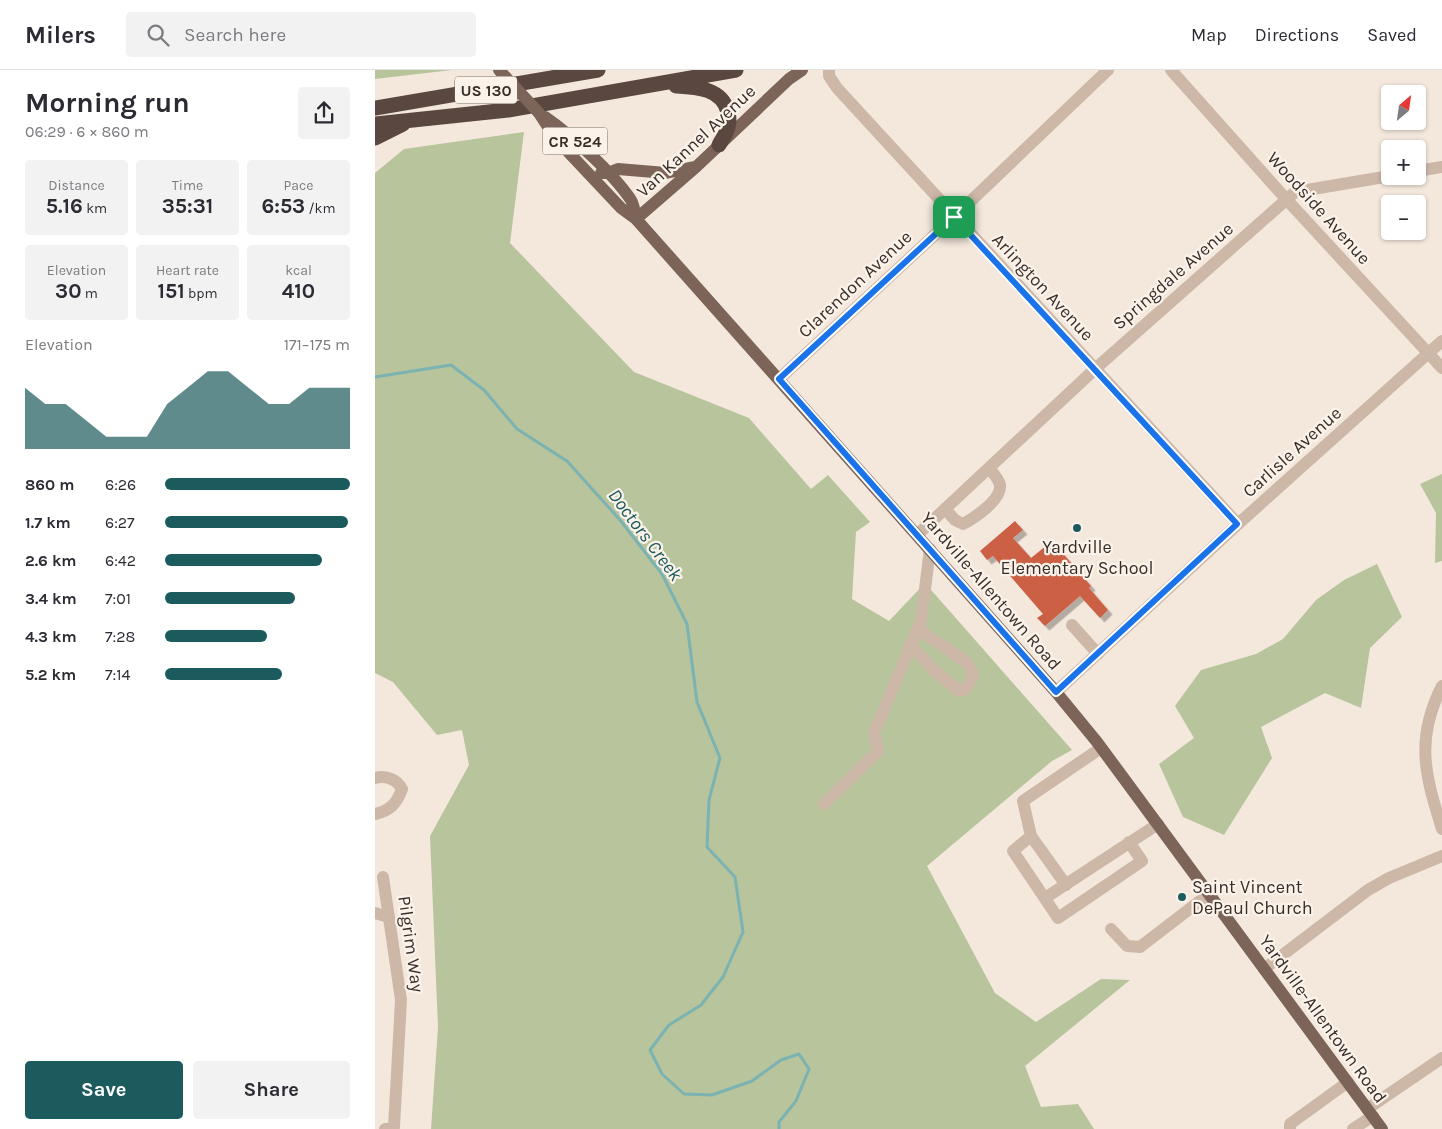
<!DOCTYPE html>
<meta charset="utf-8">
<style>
:root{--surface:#fff;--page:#f2f2f3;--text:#2b2b33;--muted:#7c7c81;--line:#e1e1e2;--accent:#1c5b5d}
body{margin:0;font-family:Karla,sans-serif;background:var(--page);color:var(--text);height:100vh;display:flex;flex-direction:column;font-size:19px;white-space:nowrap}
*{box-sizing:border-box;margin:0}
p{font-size:16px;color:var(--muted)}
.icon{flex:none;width:28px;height:28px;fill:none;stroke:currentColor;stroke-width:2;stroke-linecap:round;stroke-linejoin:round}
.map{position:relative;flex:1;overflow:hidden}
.sheet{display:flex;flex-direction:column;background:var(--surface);width:375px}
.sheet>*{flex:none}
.needle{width:32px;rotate:29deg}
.controls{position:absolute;left:1006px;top:15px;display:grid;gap:10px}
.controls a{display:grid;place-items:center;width:45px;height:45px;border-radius:5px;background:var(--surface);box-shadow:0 1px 4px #0004;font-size:25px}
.pin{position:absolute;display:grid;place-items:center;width:42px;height:42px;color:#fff;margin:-21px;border-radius:10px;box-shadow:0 2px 8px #0006}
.round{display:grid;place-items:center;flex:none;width:52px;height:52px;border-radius:5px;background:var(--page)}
.headline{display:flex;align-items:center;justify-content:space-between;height:85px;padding:0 25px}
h1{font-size:28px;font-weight:700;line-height:38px}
.figures{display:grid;grid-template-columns:repeat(3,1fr);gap:8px;height:85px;padding:5px 25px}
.figures div{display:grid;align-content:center;border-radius:5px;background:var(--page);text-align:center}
.figures b{font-size:21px;font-weight:700}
.figures small{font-size:14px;font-weight:400}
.figures p{font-size:14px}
.chart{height:140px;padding:10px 25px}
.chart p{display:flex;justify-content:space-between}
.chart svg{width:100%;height:90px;margin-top:5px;fill:var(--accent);opacity:.7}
.cta{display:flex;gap:10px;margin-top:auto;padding:10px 25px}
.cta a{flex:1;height:58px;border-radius:5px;background:var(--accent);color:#fff;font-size:20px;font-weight:700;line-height:58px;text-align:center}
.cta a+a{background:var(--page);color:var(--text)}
ul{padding:0 25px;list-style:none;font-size:16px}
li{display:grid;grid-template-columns:80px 60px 1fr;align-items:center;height:38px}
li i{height:12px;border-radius:6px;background:var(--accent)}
header{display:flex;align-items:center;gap:30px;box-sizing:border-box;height:70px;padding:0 25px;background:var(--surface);border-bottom:1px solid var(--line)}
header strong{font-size:24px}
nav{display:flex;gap:28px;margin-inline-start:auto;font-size:18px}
.search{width:350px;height:45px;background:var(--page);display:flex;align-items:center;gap:12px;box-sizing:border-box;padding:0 18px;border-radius:5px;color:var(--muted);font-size:19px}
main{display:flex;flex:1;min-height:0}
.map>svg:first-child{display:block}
</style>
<header>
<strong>Milers</strong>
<div class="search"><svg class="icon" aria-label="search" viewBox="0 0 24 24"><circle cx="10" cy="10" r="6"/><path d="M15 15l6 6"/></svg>Search here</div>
<nav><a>Map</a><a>Directions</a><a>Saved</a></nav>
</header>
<main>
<section class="sheet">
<div class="headline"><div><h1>Morning run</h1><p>06:29 · 6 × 860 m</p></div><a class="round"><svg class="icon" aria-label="share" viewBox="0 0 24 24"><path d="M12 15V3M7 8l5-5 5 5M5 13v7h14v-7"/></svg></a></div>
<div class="figures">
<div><p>Distance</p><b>5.16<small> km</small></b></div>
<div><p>Time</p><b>35:31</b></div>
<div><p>Pace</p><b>6:53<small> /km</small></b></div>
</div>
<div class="figures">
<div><p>Elevation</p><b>30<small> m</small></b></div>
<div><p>Heart rate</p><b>151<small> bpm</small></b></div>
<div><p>kcal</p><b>410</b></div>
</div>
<div class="chart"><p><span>Elevation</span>171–175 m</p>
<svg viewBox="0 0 160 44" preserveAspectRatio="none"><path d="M0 44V14L10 22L20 22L30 30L40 38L50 38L60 38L70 22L80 14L90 6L100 6L110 14L120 22L130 22L140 14L150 14L160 14V44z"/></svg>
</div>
<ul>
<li><b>860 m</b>6:26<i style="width:100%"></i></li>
<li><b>1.7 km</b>6:27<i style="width:99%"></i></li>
<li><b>2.6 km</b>6:42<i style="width:85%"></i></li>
<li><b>3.4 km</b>7:01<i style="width:70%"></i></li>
<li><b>4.3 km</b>7:28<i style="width:55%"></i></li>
<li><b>5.2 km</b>7:14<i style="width:63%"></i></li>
</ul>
<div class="cta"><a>Save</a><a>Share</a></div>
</section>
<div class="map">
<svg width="1067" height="1059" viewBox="0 0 1067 1059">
<defs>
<filter id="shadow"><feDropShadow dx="4.5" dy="4.5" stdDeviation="0" flood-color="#0004"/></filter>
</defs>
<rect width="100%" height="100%" fill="#f4e8dd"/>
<path fill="#b8c49c" d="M0,0h77l-77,9z
M149,62l-14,111 124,129 115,46 62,71 17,-14 42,47 -14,10 -4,67 37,22 36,-38 147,167 -20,11 -125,105 68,127 41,29 65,-43 29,1 -105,86 16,41 37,-3 16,25h-663l7,-102 -8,-191 39,-71 -7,-35 -25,5 -44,-53 -18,-9v-500l29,-24z
M1067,404v87l-7,2 1,-50 -16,-29z
M1002,494l25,53 -32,31 -9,60 -36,-15 -64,34 11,31 -48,77 -41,-18 -24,-53 35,-26 -19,-32 26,-36 55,-16 27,-15 33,-39 28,-20z"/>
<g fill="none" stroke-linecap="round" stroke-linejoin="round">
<path stroke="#7bb2b2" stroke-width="3" d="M0,307l76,-12 33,25 33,39 50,32 53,59 42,54 25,50 10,78 23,56 -11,42 -2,47 28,30 8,55 -20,45 -22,28 -32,20 -19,25 12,24 22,20 28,1 40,-14 29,-21 18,-6 10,15 -13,32 -17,21v7"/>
</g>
<path fill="#cb6044" filter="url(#shadow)" d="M640,451l8,9 -10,8 18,20 21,-17 39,45 -2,2 19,22 -8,8 -20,-22 -35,30 -8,-8 6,-4 -50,-58 -6,4 -7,-9z"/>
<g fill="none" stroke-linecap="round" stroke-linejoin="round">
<path stroke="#cdb8a8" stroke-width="12" d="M454,0v6l8,12 401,436
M796,0l116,130 155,168
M1042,101l25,-4
M404,309l175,-162 154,-147
M570,439l10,11 8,4c11,-6 39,-24 37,-39 -1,-6 -8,-13 -11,-17
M542,465l178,-166 200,-177 95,-16
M697,555l26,29
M535,575l27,28 22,18 7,-2c8,-12 10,-16 0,-27l-48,-33
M1067,616c-27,53 -17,89 0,143
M681,622l182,-168 204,-183
M726,678l-78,53 8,35 -18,15 45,67 84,-57 -13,-19
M0,708c10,-3 22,1 27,11 -5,14 -12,22 -27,25
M449,734l54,-53 -4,-18 47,-112 9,-72
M656,766l35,49
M8,807l18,123 -7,127 -9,2
M670,828l113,-74
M0,843l14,4
M736,859l16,17 13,1 69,-53
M889,899l104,-79 21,-12 53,-22
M992,1039l75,-51
M915,1059v-5l58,-42
M978,1059l20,-13"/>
<path stroke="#7c6459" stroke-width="12" d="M164,43l15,23 18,20 49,52 15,11 420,473 41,50 285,387
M170,47c26,18 68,56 86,83 3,5 4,13 5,19
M226,103h7l10,-4 48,4 28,-6
M261,149l60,-52 93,-88 13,-9"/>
<path stroke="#5a473f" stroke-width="15" d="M301,16c20,1 46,2 52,26 1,5 2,10 0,15 -1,6 -6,12 -9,18
M0,38l223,-38
M0,54l133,-14 228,-40
M0,68l28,-14"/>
<path stroke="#7c6459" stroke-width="12" d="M124,0l40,43"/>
</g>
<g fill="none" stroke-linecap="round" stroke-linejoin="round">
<g stroke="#fff" stroke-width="10">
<path id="route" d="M579,147l283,307 -181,168 -277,-313z"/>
</g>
<use href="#route" stroke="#1a73e8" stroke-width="6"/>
</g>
<g fill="#1c5b5d" stroke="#fbf3ea" stroke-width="2">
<circle cx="702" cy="458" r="5"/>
<circle cx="807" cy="827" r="5"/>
</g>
<g text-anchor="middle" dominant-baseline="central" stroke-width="4.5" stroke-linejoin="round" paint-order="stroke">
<g fill="#fbf3ea" stroke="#736863" stroke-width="1">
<rect x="80" y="6.5" width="62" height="27" rx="4"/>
<rect x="167.5" y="57.5" width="65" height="27" rx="4"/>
</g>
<g font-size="16" font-weight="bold" fill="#392d29">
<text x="111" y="20">US 130</text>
<text x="200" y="71">CR 524</text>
</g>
<g font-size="18" fill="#392d29" stroke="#fbf3ea">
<text transform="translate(321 71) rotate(-43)">Van Kannel Avenue</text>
<text transform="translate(944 138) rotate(48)">Woodside Avenue</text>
<text transform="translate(798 206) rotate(-41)">Springdale Avenue</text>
<text transform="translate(480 214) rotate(-43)">Clarendon Avenue</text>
<text transform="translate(668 217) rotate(47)">Arlington Avenue</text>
<text transform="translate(917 382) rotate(-42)">Carlisle Avenue</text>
<text transform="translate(616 521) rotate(49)">Yardville-Allentown Road</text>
<text transform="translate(36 874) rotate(82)">Pilgrim Way</text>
<text transform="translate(948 949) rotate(54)">Yardville-Allentown Road</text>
</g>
<g font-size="18" fill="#392d29" stroke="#fbf3ea">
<text x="702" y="477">Yardville<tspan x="702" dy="21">Elementary School</tspan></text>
<text x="817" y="817" text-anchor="start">Saint Vincent<tspan x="817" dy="21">DePaul Church</tspan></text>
</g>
<g font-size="19" font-style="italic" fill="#1c5b5d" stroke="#fbf3ea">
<text transform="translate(270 465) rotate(53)">Doctors Creek</text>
</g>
</g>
</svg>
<div class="controls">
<a><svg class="needle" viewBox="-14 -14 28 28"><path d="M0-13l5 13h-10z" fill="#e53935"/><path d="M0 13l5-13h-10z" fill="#7c7c81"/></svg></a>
<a>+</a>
<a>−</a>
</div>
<div class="pin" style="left:579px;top:147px;background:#1e9e55"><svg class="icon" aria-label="arrive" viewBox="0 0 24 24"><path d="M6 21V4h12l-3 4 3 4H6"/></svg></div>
</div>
</main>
